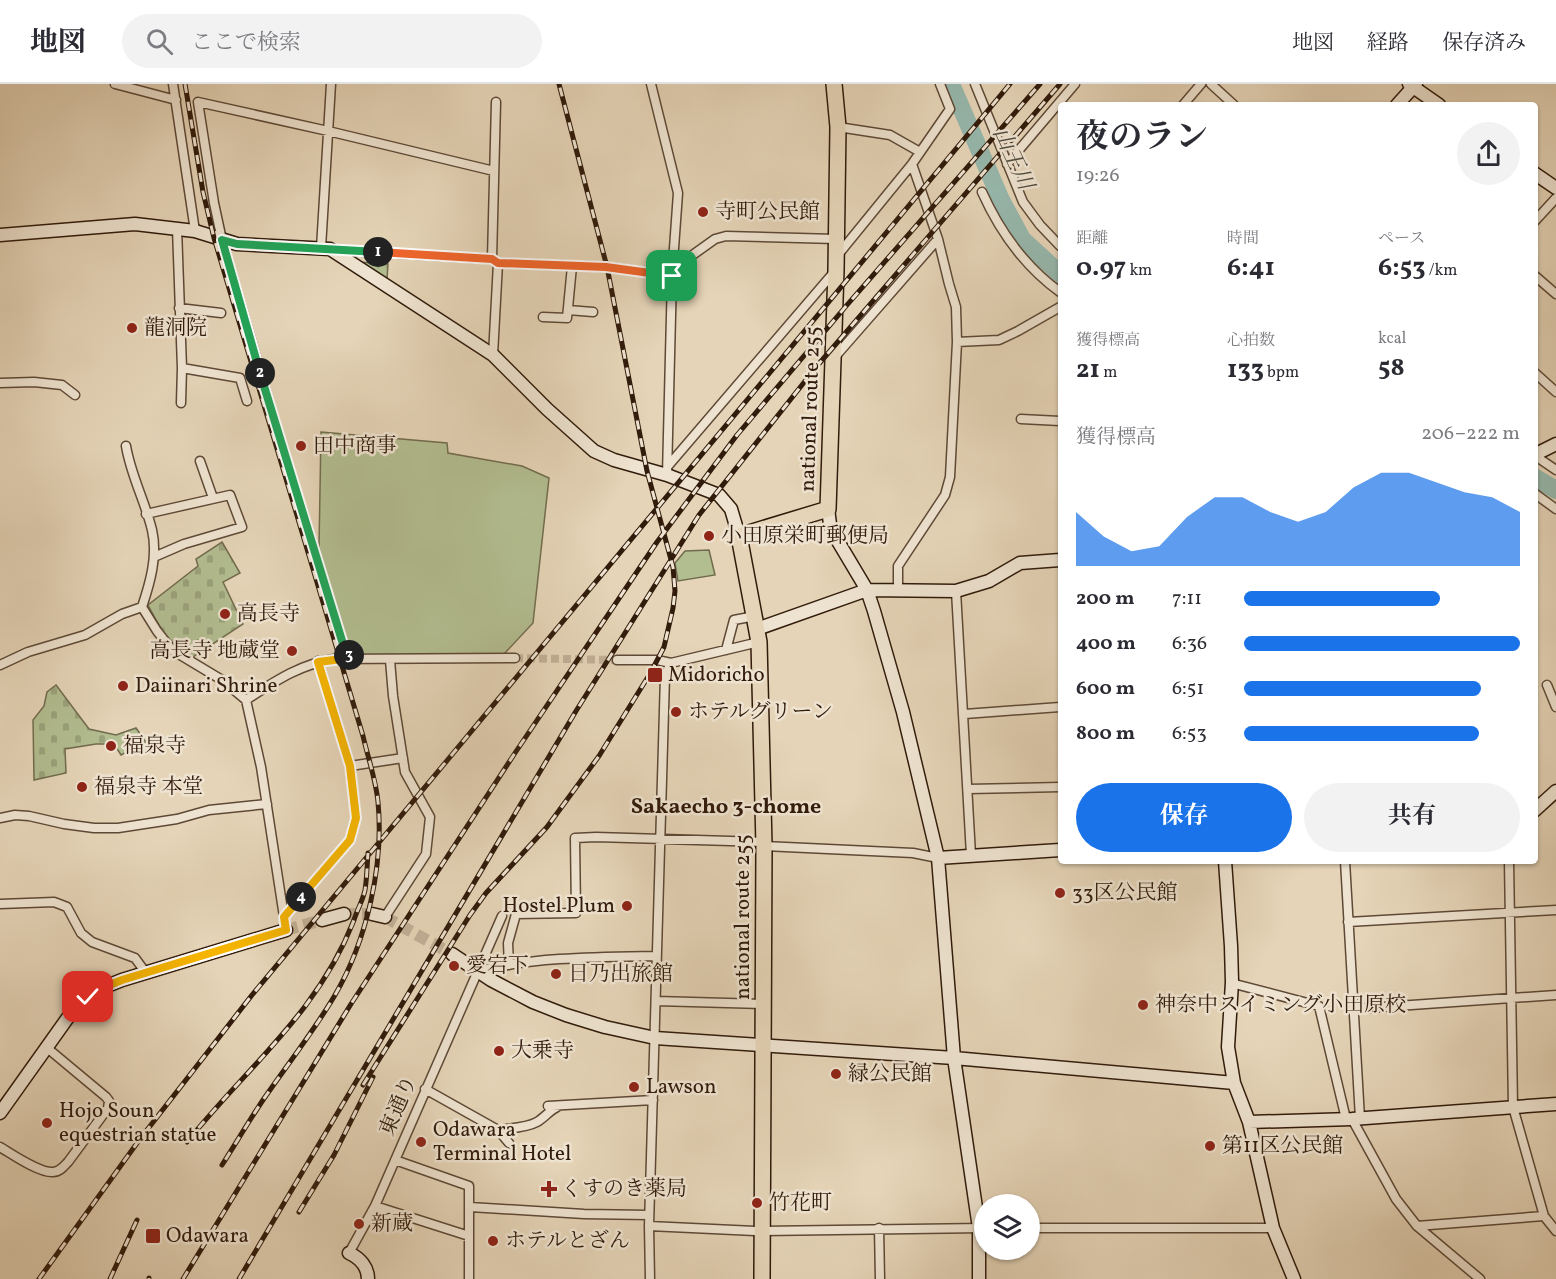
<!DOCTYPE html>
<html lang="ja">
<meta charset="utf-8">
<style>
:root{--surface:#fff;--page:#f2f2f3;--text:#2b2b33;--muted:#7c7c81;--line:#e1e1e2;--accent:#1a73e8}
body{margin:0;font-family:Vollkorn,"Noto Serif JP",serif;background:var(--page);color:var(--text);height:100vh;display:flex;flex-direction:column;font-size:22px;white-space:nowrap}
*{box-sizing:border-box;margin:0}
p{font-size:20px;color:var(--muted)}
.icon{flex:none;width:33px;height:33px;fill:none;stroke:currentColor;stroke-width:2;stroke-linecap:round;stroke-linejoin:round}
.map{position:relative;flex:1;overflow:hidden}
.drawer{position:absolute;left:1058px;top:18px;width:480px;height:762px;display:flex;flex-direction:column;background:var(--surface);border-radius:6px;box-shadow:0 2px 4px #0004}
.drawer>*{flex:none}
.fabs{position:absolute;left:974px;top:1110px;display:grid;gap:12px}
.fabs a{display:grid;place-items:center;width:66px;height:66px;border-radius:50%;background:var(--surface);box-shadow:0 2px 4px #0004;font-size:30px}
.pin{position:absolute;display:grid;place-items:center;width:51px;height:51px;color:#fff;margin:-26px;border-radius:12px;box-shadow:0 3px 9px #0006}
.km{position:absolute;width:30px;height:30px;margin:-15px;border-radius:50%;background:#222;color:#fff;font-size:16px;line-height:30px;text-align:center}
.round{display:grid;place-items:center;flex:none;width:63px;height:63px;border-radius:32px;background:var(--page)}
.overview{display:flex;align-items:center;justify-content:space-between;height:102px;padding:0 18px}
h1{font-size:33px;font-weight:700;line-height:45px}
.figures{display:grid;grid-template-columns:repeat(3,1fr);gap:9px;height:102px;padding:6px 18px}
.figures div{display:grid;align-content:center}
.figures b{font-size:26px;font-weight:700}
.figures small{font-size:16px;font-weight:400}
.figures p{font-size:16px}
.chart{height:168px;padding:12px 18px}
.chart p{display:flex;justify-content:space-between}
.chart svg{width:100%;height:108px;margin-top:6px;fill:var(--accent);opacity:.7}
.button{display:flex;gap:12px;margin-top:auto;padding:12px 18px}
.button a{flex:1;height:69px;border-radius:36px;background:var(--accent);color:#fff;font-size:24px;font-weight:700;line-height:69px;text-align:center}
.button a+a{background:var(--page);color:var(--text)}
ul{padding:0 18px;list-style:none;font-size:20px}
li{display:grid;grid-template-columns:96px 72px 1fr;align-items:center;height:45px}
li i{height:15px;border-radius:8px;background:var(--accent)}
header{display:flex;align-items:center;gap:36px;box-sizing:border-box;height:84px;padding:0 30px;background:var(--surface);border-bottom:2px solid var(--line)}
header strong{font-size:28px}
nav{display:flex;gap:33px;margin-inline-start:auto;font-size:21px}
.search{width:420px;height:54px;background:var(--page);display:flex;align-items:center;gap:15px;box-sizing:border-box;padding:0 21px;border-radius:33px;color:var(--muted);font-size:22px}
.map>svg:first-child{display:block}
</style>
<header>
<strong>地図</strong>
<div class="search"><svg class="icon" aria-label="search" viewBox="0 0 24 24"><circle cx="10" cy="10" r="6"/><path d="M15 15l6 6"/></svg>ここで検索</div>
<nav><a>地図</a><a>経路</a><a>保存済み</a></nav>
</header>
<div class="map">
<svg width="1556" height="1195" viewBox="0 0 1556 1195">
<defs>
<pattern id="cemetery-stones" width="16" height="16" patternUnits="userSpaceOnUse" patternTransform="scale(1.5)"><rect width="16" height="16" fill="#b2bd90"/><path d="M2 7V4a2 2 0 0 1 4 0v3zM10 15v-3a2 2 0 0 1 4 0v3z" fill="#9aa27b"/></pattern>
<pattern id="park-crowns" width="20" height="18" patternUnits="userSpaceOnUse" patternTransform="scale(1.5)"><rect width="20" height="18" fill="#b2bd90"/><path d="M2 6a3 3 0 1 1 6 0M12 15a3 3 0 1 1 6 0" fill="none" stroke="#9aa27b"/></pattern>
</defs>
<rect width="100%" height="100%" fill="#e5d4b7"/>
<filter id="stains"><feTurbulence type="fractalNoise" baseFrequency=".00333" numOctaves="4"/><feColorMatrix values="0 0 0 0 .2 0 0 0 0 .09 0 0 0 0 .02 0 0 0 .5 -.17"/></filter>
<radialGradient id="worn" r=".72"><stop offset=".6" stop-color="#630" stop-opacity="0"/><stop offset="1" stop-color="#630" stop-opacity=".3"/></radialGradient>
<path fill="#b2bd90" stroke="#726c4e" stroke-width="1.5" d="M321,348l126,11 1,10 74,13 27,12 -16,145 -29,31 -151,1 -7,-13 -27,-94z
M709,466l6,25 -37,6 -3,-18 10,-12z"/>
<path fill="url(#cemetery-stones)" stroke="#726c4e" stroke-width="1.5" d="M222,458l18,31 -17,9 20,42 -50,33c-26,-14 -32,-27 -45,-52l50,-39 -2,-7z
M56,601l33,44 27,6 20,-7 10,14 -25,13 -7,-11h-18l-31,5 1,24 -32,7 -1,-60 11,-14 3,-14z"/>
<path fill="url(#park-crowns)" stroke="#726c4e" stroke-width="1.5" d="M358,178l30,2 -1,15z"/>
<g fill="none" stroke-linecap="round" stroke-linejoin="round">
<path stroke="#96b8ad" stroke-width="18" d="M951,0l50,116 21,39 38,35
M1534,393l22,13"/>
<path stroke="#c1af95" stroke-width="8" stroke-dasharray="8 4" stroke-linecap="butt" d="M515,574l102,2"/>
<path stroke="#c1af95" stroke-width="12" stroke-dasharray="12 6" stroke-linecap="butt" d="M344,830h28
M385,833l67,37
M286,846l36,-10"/>
<g stroke="#5e4936" stroke-width="11">
<path id="street" d="M115,0l61,16
M173,0l22,147
M651,0l27,109 -6,83 -5,199
M975,0l48,118 17,23 20,21
M1211,0l23,21
M1183,21l18,-21
M838,43l52,8 30,17
M1007,80l68,-80
M982,108c18,40 42,74 78,100
M1534,138l22,-24
M177,144l5,140 -1,35
M321,164l10,-164
M334,166l158,9 6,4 109,4 65,9
M837,172l75,-92 38,-55 -10,-25
M492,175l4,-157
M673,185l42,-30 11,-3 110,3
M1534,191l22,19
M179,224l42,5
M568,226l25,2
M543,233l24,1 5,-52
M957,258l42,-2 19,-9 42,-24
M493,271l5,-92
M834,274l104,-119
M182,284l58,10 7,23
M1534,288l22,20
M0,299l34,-1 28,3 13,10
M1021,335l39,2
M1534,371l22,15
M200,377l13,37
M668,382l167,-195
M1534,409l22,16
M146,430l84,-19 12,32 -58,17 -30,13
M898,506v-24l47,-71 5,-18 7,-135 -1,-35 -7,-23 -11,-45 -26,-75
M956,507l15,264
M142,523l15,24 15,19 50,30 24,20 15,67 25,163
M726,566l8,-30 21,-4
M350,575l-7,-15 -72,-235 -49,-169 -8,-37 -16,-101 130,29 166,40
M617,576h40l14,3 88,-21
M671,579l-6,13 -16,550 106,5 229,-3
M0,581l28,-13 57,-17 37,-21 20,-7c8,-24 16,-51 10,-77 -7,-29 -21,-54 -26,-84
M1547,601l9,22
M246,616c28,-18 54,-36 88,-41l181,-1
M965,630l95,-7
M350,682l53,-8
M968,705l92,-2
M0,734l15,-3 14,1 35,8 30,4h24l59,-9 32,-9 58,-6
M764,762l149,7 25,5
M1345,777l15,257
M1509,777l4,246 31,109 12,15
M0,820l54,-2 13,5 14,26 11,9 43,16 11,15
M284,833l66,-77 6,-22 -6,-52 -32,-105
M385,833l41,-63 4,-37 -25,-45 -12,-76 -3,-36
M1348,838l208,-12
M509,881l-1,-22 8,-29 60,-1 -1,-75 21,-1 168,5
M479,887c53,-14 122,-14 177,-15
M1231,899l88,23 27,113
M656,917l107,3
M1354,925l202,-14
M425,1005l73,41 11,13
M548,1022l105,-6
M1352,1035l44,80 21,27 63,53
M498,1046c12,-2 28,-2 39,-8 7,-4 12,-11 20,-15
M0,1063c12,7 39,26 53,25 7,0 11,-6 15,-10l40,-54 1,-7 -3,-4 -60,-50
M395,1076l74,26v93
M375,1122l94,30
M470,1123l114,7 65,1
M649,1142l1,53
M1417,1142l127,-10
M879,1144l1,51
M1029,1144h244
M349,1169l26,-47 127,-290"/>
</g>
<g stroke="#311b0b" stroke-width="15">
<path id="secondary" d="M1409,0l30,21
M1397,21l19,-21
M1534,89l22,15
M0,151l135,-11 60,7 42,13 93,5 163,106 54,54 47,42 20,9 53,15 52,20 12,14 8,27
M1534,371l22,-11
M828,425l2,15 6,14 31,52 7,21 29,101 35,146 16,200 25,170v51
M757,545l110,-39 89,1 33,-10 31,-18 40,-3
M1534,727l22,-20
M938,774l122,-8
M1225,777l6,85 1,36 -4,65 6,36 15,39 24,106 21,51
M372,830l13,3
M322,836l22,-6
M452,870l39,26 42,22 33,13 39,12 50,11 299,20 280,25
M0,1029l74,-104 28,-21 20,-8 164,-50
M1249,1038l103,-3 204,-15
M349,1169c11,5 19,14 19,26"/>
</g>
<g stroke="#311b0b" stroke-width="18">
<path id="highway" d="M762,1195l2,-433 -5,-204 -20,-106 89,-27 8,-239 2,-143 -4,-43"/>
</g>
<use href="#street" stroke="#eee3d0" stroke-width="8"/>
<use href="#secondary" stroke="#eee3d0" stroke-width="12"/>
<use href="#highway" stroke="#e5d4b7" stroke-width="15"/>
<g stroke="#311b0b" stroke-width="5">
<path id="rail" d="M185,0l18,108 11,46 149,498c5,22 13,44 15,66 6,63 -11,138 -43,193 -21,36 -48,70 -72,105 -14,21 -27,43 -41,65
M363,1001l107,-170 16,-22 61,-66 52,-71 52,-84 13,-25 9,-39 2,-17 -2,-24 -26,-96 -40,-204 -48,-183
M187,1058c60,-75 131,-129 167,-222 3,-10 9,-20 11,-30 2,-12 2,-25 3,-37
M299,1128l35,-57 39,-78
M39,1195l101,-140 112,-144 758,-911
M110,1195l27,-59
M149,1195v-1
M183,1195l168,-275 164,-251 142,-211 80,-107 110,-130 193,-221
M239,1195l337,-568 123,-196 118,-149 243,-282"/>
</g>
<use href="#rail" stroke="#eee3d0" stroke-width="3" stroke-dasharray="9" stroke-linecap="butt"/>
</g>
<g fill="none" stroke-linecap="round" stroke-linejoin="round">
<g stroke="#fff" stroke-width="12">
<path id="split-1" d="M378,168l114,7 6,4 108,4 66,9"/>
</g>
<g stroke="#fff" stroke-width="12">
<path id="split-2" d="M260,289l-38,-133 15,4 141,8"/>
</g>
<g stroke="#fff" stroke-width="12">
<path id="split-3" d="M260,289l83,271 6,11"/>
</g>
<g stroke="#fff" stroke-width="12">
<path id="split-4" d="M301,813l49,-57 6,-22 -6,-52 -32,-104 32,-4 -1,-3"/>
</g>
<g stroke="#fff" stroke-width="12">
<path id="split-5" d="M88,913l14,-9 20,-8 164,-50 -2,-13 17,-20"/>
</g>
<use href="#split-1" stroke="#f0652b" stroke-width="8"/>
<use href="#split-2" stroke="#22a559" stroke-width="8"/>
<use href="#split-3" stroke="#22a559" stroke-width="8"/>
<use href="#split-4" stroke="#f5b400" stroke-width="8"/>
<use href="#split-5" stroke="#f5b400" stroke-width="8"/>
</g>
<g fill="#8f2418" stroke="#eee3d0" stroke-width="2">
<circle cx="703" cy="128" r="6"/>
<circle cx="132" cy="244" r="6"/>
<circle cx="301" cy="362" r="6"/>
<circle cx="709" cy="452" r="6"/>
<circle cx="225" cy="530" r="6"/>
<circle cx="292" cy="567" r="6"/>
<rect x="647" y="583" width="16" height="16" rx="3"/>
<circle cx="123" cy="602" r="6"/>
<circle cx="676" cy="628" r="6"/>
<circle cx="111" cy="662" r="6"/>
<circle cx="82" cy="703" r="6"/>
<circle cx="1060" cy="809" r="6"/>
<circle cx="627" cy="822" r="6"/>
<circle cx="454" cy="882" r="6"/>
<circle cx="556" cy="890" r="6"/>
<circle cx="1143" cy="921" r="6"/>
<circle cx="499" cy="967" r="6"/>
<circle cx="836" cy="990" r="6"/>
<circle cx="634" cy="1003" r="6"/>
<circle cx="47" cy="1039" r="6"/>
<circle cx="421" cy="1058" r="6"/>
<circle cx="1210" cy="1062" r="6"/>
<path d="M546 1096h6v6h6v6h-6v6h-6v-6h-6v-6h6z"/>
<circle cx="757" cy="1119" r="6"/>
<circle cx="359" cy="1140" r="6"/>
<rect x="145" y="1144" width="16" height="16" rx="3"/>
<circle cx="493" cy="1157" r="6"/>
</g>
<g text-anchor="middle" dominant-baseline="central" stroke-width="5" stroke-linejoin="round" paint-order="stroke">
<g font-size="21" fill="#311b0b" stroke="#eee3d0" text-anchor="start">
<text x="715" y="128">寺町公民館</text>
<text x="144" y="244">龍洞院</text>
<text x="313" y="362">田中商事</text>
<text x="721" y="452">小田原栄町郵便局</text>
<text x="237" y="530">高長寺</text>
<text x="280" y="567" text-anchor="end">高長寺 地蔵堂</text>
<text x="668" y="591">Midoricho</text>
<text x="135" y="602">Daiinari Shrine</text>
<text x="688" y="628">ホテルグリーン</text>
<text x="123" y="662">福泉寺</text>
<text x="94" y="703">福泉寺 本堂</text>
<text x="1072" y="809">33区公民館</text>
<text x="615" y="822" text-anchor="end">Hostel Plum</text>
<text x="466" y="882">愛宕下</text>
<text x="568" y="890">日乃出旅館</text>
<text x="1155" y="921">神奈中スイミング小田原校</text>
<text x="511" y="967">大乗寺</text>
<text x="848" y="990">緑公民館</text>
<text x="646" y="1003">Lawson</text>
<text x="59" y="1027">Hojo Soun<tspan x="59" dy="24">equestrian statue</tspan></text>
<text x="433" y="1046">Odawara<tspan x="433" dy="24">Terminal Hotel</tspan></text>
<text x="1222" y="1062">第11区公民館</text>
<text x="561" y="1105">くすのき薬局</text>
<text x="769" y="1119">竹花町</text>
<text x="371" y="1140">新蔵</text>
<text x="166" y="1152">Odawara</text>
<text x="505" y="1157">ホテルとざん</text>
</g>
<g font-size="21" fill="#311b0b" stroke="#eee3d0">
<text transform="translate(811 325) rotate(-88)">national route 255</text>
<text transform="translate(743 833) rotate(-90)">national route 255</text>
<text transform="translate(399 1022) rotate(-67)">東通り</text>
</g>
<g font-size="22" font-style="italic" fill="#4f4a3c" stroke="#eee3d0">
<text transform="translate(1012 75) rotate(65)">山王川</text>
</g>
<g font-size="22" font-weight="bold" fill="#311b0b" stroke="#eee3d0">
<text x="726" y="723">Sakaecho 3-chome</text>
</g>
</g>
<rect width="100%" height="100%" filter="url(#stains)"/>
<rect width="100%" height="100%" fill="url(#worn)"/>
</svg>
<div class="fabs">
<a><svg class="icon" aria-label="layers" viewBox="0 0 24 24"><path d="M12 4l9 5-9 5-9-5zM3 14l9 5 9-5"/></svg></a>
</div>
<div class="pin" style="left:672px;top:192px;background:#1e9e55"><svg class="icon" aria-label="arrive" viewBox="0 0 24 24"><path d="M6 21V4h12l-3 4 3 4H6"/></svg></div>
<div class="pin" style="left:88px;top:913px;background:#d93025"><svg class="icon" aria-label="check" viewBox="0 0 24 24"><path d="M5 12l5 5 9-10"/></svg></div>
<b class="km" style="left:378px;top:168px">1</b>
<b class="km" style="left:260px;top:289px">2</b>
<b class="km" style="left:349px;top:571px">3</b>
<b class="km" style="left:301px;top:813px">4</b>
<section class="drawer">
<div class="overview"><div><h1>夜のラン</h1><p>19:26</p></div><a class="round"><svg class="icon" aria-label="share" viewBox="0 0 24 24"><path d="M12 15V3M7 8l5-5 5 5M5 13v7h14v-7"/></svg></a></div>
<div class="figures">
<div><p>距離</p><b>0.97<small> km</small></b></div>
<div><p>時間</p><b>6:41</b></div>
<div><p>ペース</p><b>6:53<small> /km</small></b></div>
</div>
<div class="figures">
<div><p>獲得標高</p><b>21<small> m</small></b></div>
<div><p>心拍数</p><b>133<small> bpm</small></b></div>
<div><p>kcal</p><b>58</b></div>
</div>
<div class="chart"><p><span>獲得標高</span>206–222 m</p>
<svg viewBox="0 0 160 44" preserveAspectRatio="none"><path d="M0 44V22L10 32L20 38L30 36L40 24L50 16L60 16L70 22L80 26L90 22L100 12L110 6L120 6L130 10L140 14L150 16L160 22V44z"/></svg>
</div>
<ul>
<li><b>200 m</b>7:11<i style="width:71%"></i></li>
<li><b>400 m</b>6:36<i style="width:100%"></i></li>
<li><b>600 m</b>6:51<i style="width:86%"></i></li>
<li><b>800 m</b>6:53<i style="width:85%"></i></li>
</ul>
<div class="button"><a>保存</a><a>共有</a></div>
</section>
</div>
